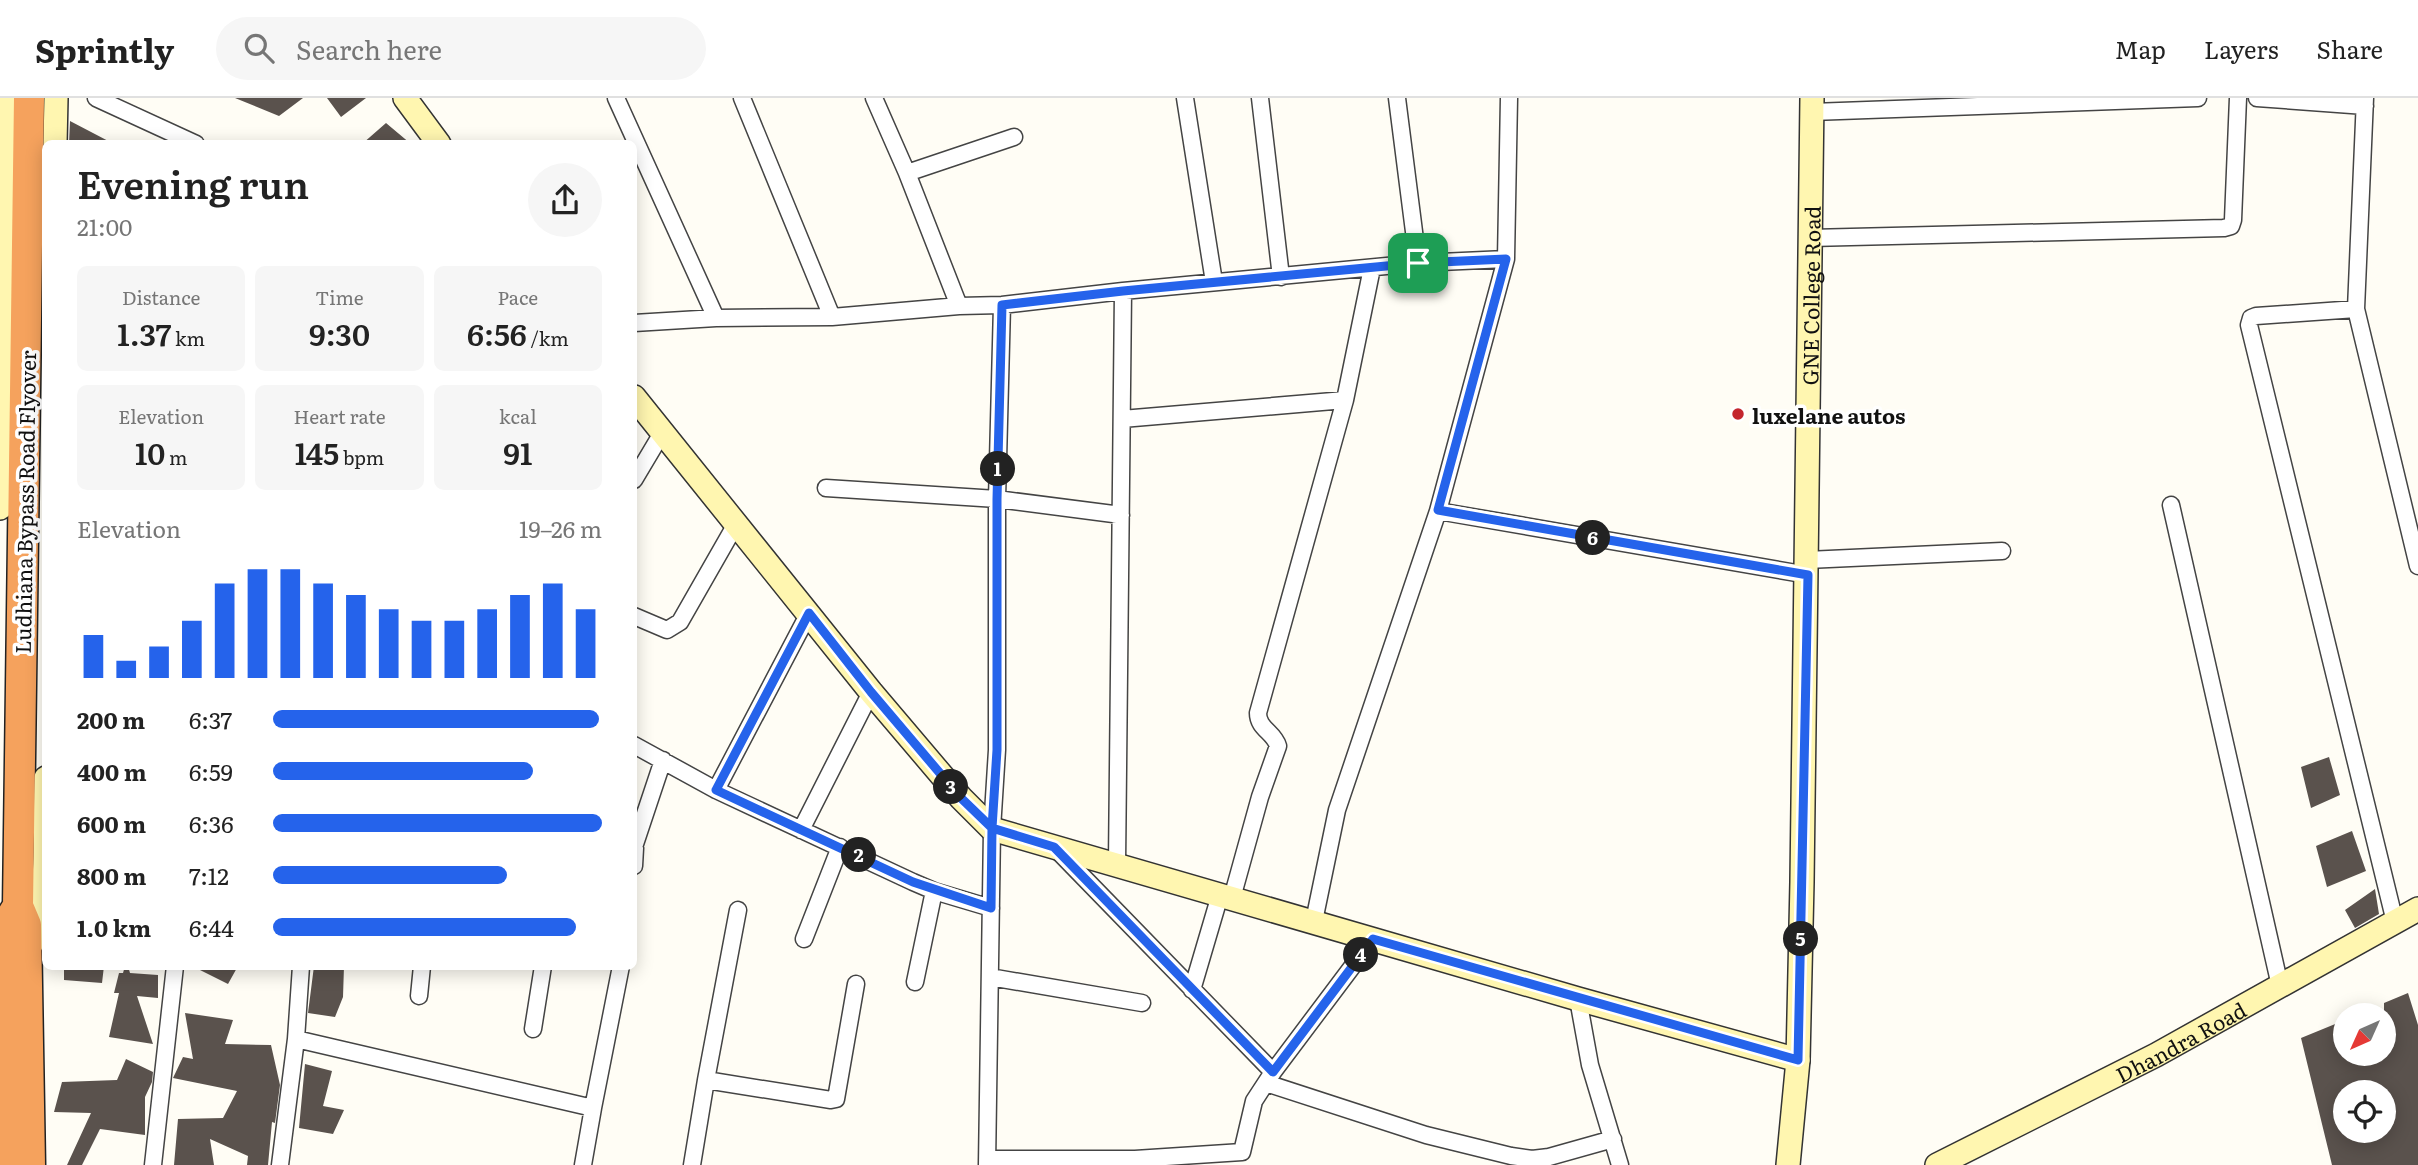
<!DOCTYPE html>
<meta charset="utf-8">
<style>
:root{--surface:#fff;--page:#f6f6f6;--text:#222;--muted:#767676;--line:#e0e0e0;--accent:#2563eb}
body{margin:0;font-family:Literata,serif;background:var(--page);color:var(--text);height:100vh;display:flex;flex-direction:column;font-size:26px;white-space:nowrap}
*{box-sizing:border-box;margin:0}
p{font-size:23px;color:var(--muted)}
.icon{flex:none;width:38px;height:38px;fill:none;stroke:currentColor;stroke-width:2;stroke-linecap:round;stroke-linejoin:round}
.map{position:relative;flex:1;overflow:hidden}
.side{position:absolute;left:42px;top:42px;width:595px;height:830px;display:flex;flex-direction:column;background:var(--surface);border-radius:10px;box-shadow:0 4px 18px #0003}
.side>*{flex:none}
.needle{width:46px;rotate:225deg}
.buttons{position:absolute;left:2333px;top:905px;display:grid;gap:14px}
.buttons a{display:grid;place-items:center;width:63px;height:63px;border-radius:50%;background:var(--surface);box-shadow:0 4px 18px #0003;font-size:35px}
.pin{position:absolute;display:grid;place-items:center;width:60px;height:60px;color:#fff;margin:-30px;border-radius:14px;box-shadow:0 4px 10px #0006}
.km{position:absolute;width:35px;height:35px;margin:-18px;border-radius:50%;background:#222;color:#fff;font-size:19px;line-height:35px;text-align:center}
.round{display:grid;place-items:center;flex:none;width:74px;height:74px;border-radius:37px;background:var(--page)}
.summary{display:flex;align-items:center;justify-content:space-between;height:119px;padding:0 35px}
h1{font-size:38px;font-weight:600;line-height:52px}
.figures{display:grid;grid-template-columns:repeat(3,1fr);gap:10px;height:119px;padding:7px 35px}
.figures div{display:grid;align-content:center;border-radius:10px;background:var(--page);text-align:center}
.figures b{font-size:30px;font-weight:600}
.figures small{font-size:19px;font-weight:400}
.figures p{font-size:19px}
.chart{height:196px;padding:14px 35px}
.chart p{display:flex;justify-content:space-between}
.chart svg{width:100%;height:126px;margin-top:7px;stroke:var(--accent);stroke-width:6}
ul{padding:0 35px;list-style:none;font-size:23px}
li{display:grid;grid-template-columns:112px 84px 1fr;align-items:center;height:52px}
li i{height:18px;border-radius:9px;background:var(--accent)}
header{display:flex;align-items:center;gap:42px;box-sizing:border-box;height:98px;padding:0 35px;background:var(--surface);border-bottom:2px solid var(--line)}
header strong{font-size:33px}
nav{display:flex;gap:38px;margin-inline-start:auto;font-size:24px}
.search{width:490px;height:63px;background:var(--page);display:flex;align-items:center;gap:18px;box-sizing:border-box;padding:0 24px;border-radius:38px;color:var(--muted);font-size:26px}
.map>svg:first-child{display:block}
</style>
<header>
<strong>Sprintly</strong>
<div class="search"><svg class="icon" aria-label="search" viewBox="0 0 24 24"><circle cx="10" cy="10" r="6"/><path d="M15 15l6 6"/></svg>Search here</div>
<nav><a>Map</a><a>Layers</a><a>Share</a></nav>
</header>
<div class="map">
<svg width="2418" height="1067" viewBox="0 0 2418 1067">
<rect width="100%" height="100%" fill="#fffdf5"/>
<path fill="#5a524d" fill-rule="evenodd" d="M235,0h68l-24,18z
M327,0h39l-25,19z
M70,23l44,23h-45z
M386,25l25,21h-49z
M2329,659l11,38 -29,13 -10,-41z
M2352,733l14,40 -39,16 -11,-41z
M2375,791l4,25 -24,14 -10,-18z
M64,868h40l-2,17 -38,-3z
M125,868h3l2,7 28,2v23l-21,-2 16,48 -44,-7 10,-44h-5l5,-20h4z
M192,868h46l-10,18z
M314,868h30l-1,31 -8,20 -27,-4z
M2408,895l10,32v140h-86l-31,-127 44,-18v34h39v-51zM2345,994h39v38h-39z
M185,915l48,7 -8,24 46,1 9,40 -5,38 -3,-1 -4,43h-21l1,-9 -38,-17 4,26h-40l4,-46 45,-1 14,-27 -64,-13 10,-21 10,2z
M126,961l27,13 -1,10 -7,15v38l-45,-6 -18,36h-15l24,-52 -37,-1 8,-30 55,-2z
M305,966l27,7 -9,35 21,4 -11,24 -34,-6z"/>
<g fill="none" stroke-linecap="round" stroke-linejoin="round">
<g stroke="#444" stroke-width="19">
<path id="street" d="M96,0l100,46
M616,0l100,220
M742,0l90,219
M874,0l33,75 52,133
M1185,0l29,184
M1260,0l21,179
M1397,0l21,165
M2257,0l108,8
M2365,0l-9,211 62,257
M1812,14l386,-14
M907,75l107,-36
M1810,140l414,-10 7,-2 2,-6 5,-122
M1506,161l3,-161
M1123,193l295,-28 88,-4 -68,252 -101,299 -23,111
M2356,211l-100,7 -5,2 -2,7 146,597
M634,225l82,-5 116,-1 127,-11 43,-1 121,-14 -6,573
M1122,321l223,-19
M634,382l28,-47
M826,390l171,11 124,16
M2171,407l109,481
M1438,413l370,64
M1807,462l195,-9
M634,518l33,14 13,-8 56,-98
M634,647l82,45 197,92 21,9 57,17
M716,692l93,-177
M801,732l70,-138
M634,749l29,-87
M1055,750l218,224
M634,768l1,-18
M1232,800l28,-101 18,-51c-4,-14 -20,-17 -20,-33l87,-313 27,-132
M738,812l-32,170 125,20 5,-1 20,-115
M804,841l36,-92
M990,879l152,26
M915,884l19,-91
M1192,892l28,-95
M419,898l3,-30
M1578,901l12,66 30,100
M533,931l10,-63
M296,941l297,69 -10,57
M1266,985l160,52 85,21 21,3 17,-2 64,-18
M593,1010l28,-142
M987,1061h148l107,-7 12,-51 19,-29 100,-133
M153,1067l22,-199
M280,1067l16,-126 5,-73
M692,1067l14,-85
M987,1067l5,-336 5,-79v-251l5,-194"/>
</g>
<g stroke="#333" stroke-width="26">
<g id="secondary">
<path d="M405,0l34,46"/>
<path d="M55,46l1,-46"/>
<path d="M634,299l237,295 90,106 31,31 586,170 220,61"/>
<path d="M0,410l7,-168 2,-242"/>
<path d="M31,847c19,-51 13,-113 15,-167"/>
<path id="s1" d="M1788,1067l10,-105 4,-178 10,-784"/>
<path id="s2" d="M1937,1067l219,-110 262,-146"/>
</g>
</g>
<g stroke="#222" stroke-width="33">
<path id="highway" d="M29,0l-11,808 8,19 4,240
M3,1067l1,-211 4,-32 10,-16"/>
</g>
<use href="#street" stroke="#fff" stroke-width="16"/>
<use href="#secondary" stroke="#fff6b0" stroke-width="23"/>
<use href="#highway" stroke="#f5a25d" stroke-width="30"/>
</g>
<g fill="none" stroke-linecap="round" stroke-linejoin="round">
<g stroke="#fff" stroke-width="14">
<path id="route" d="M1418,165l-295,28 -121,14 -5,194v251l-5,78 -1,80 -78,-26 -197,-92 93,-177 62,79 90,106 31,30 62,19 219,225 100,-133 425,121 10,-485 -370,-65 68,-251 -88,4"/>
</g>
<use href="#route" stroke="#2563eb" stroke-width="9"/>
</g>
<circle fill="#c4262e" stroke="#fff" stroke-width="2.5" cx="1738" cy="316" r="7"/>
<g text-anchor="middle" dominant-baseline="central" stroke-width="7" stroke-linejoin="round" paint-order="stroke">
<g font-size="21" fill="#111" stroke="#fff">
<text stroke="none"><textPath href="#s1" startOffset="870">GNE College Road</textPath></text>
<text transform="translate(24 404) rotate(-89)">Ludhiana Bypass Road Flyover</text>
<text stroke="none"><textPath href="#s2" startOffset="273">Dhandra Road</textPath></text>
</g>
<g font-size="21" font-weight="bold" fill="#111" stroke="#fff" text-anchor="start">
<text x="1752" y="316">luxelane autos</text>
</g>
</g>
</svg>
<div class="buttons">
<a><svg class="needle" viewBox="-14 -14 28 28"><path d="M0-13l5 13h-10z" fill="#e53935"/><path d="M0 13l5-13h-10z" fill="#767676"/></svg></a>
<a><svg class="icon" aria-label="locate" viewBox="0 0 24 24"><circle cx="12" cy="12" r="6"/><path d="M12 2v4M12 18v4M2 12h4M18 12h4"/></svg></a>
</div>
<div class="pin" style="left:1418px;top:165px;background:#1e9e55"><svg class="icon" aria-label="arrive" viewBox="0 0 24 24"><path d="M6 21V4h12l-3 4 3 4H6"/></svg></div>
<b class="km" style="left:998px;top:371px">1</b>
<b class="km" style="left:859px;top:757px">2</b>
<b class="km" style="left:951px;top:689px">3</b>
<b class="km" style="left:1361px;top:857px">4</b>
<b class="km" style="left:1801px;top:841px">5</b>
<b class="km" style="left:1593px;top:440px">6</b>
<section class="side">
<div class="summary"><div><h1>Evening run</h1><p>21:00</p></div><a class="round"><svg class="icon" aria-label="share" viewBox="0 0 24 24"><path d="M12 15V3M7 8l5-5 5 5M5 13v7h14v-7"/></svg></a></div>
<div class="figures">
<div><p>Distance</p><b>1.37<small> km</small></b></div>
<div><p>Time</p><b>9:30</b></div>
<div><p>Pace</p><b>6:56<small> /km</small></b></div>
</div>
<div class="figures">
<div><p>Elevation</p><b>10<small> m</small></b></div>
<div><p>Heart rate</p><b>145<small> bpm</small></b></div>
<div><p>kcal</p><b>91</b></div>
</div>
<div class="chart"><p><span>Elevation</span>19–26 m</p>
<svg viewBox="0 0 160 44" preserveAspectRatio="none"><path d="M5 44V29M15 44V38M25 44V33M35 44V24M45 44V11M55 44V6M65 44V6M75 44V11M85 44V15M95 44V20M105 44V24M115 44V24M125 44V20M135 44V15M145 44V11M155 44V20"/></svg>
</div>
<ul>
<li><b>200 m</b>6:37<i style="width:99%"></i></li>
<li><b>400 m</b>6:59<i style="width:79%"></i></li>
<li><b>600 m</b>6:36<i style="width:100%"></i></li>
<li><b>800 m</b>7:12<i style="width:71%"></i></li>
<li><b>1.0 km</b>6:44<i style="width:92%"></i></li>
</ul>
</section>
</div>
